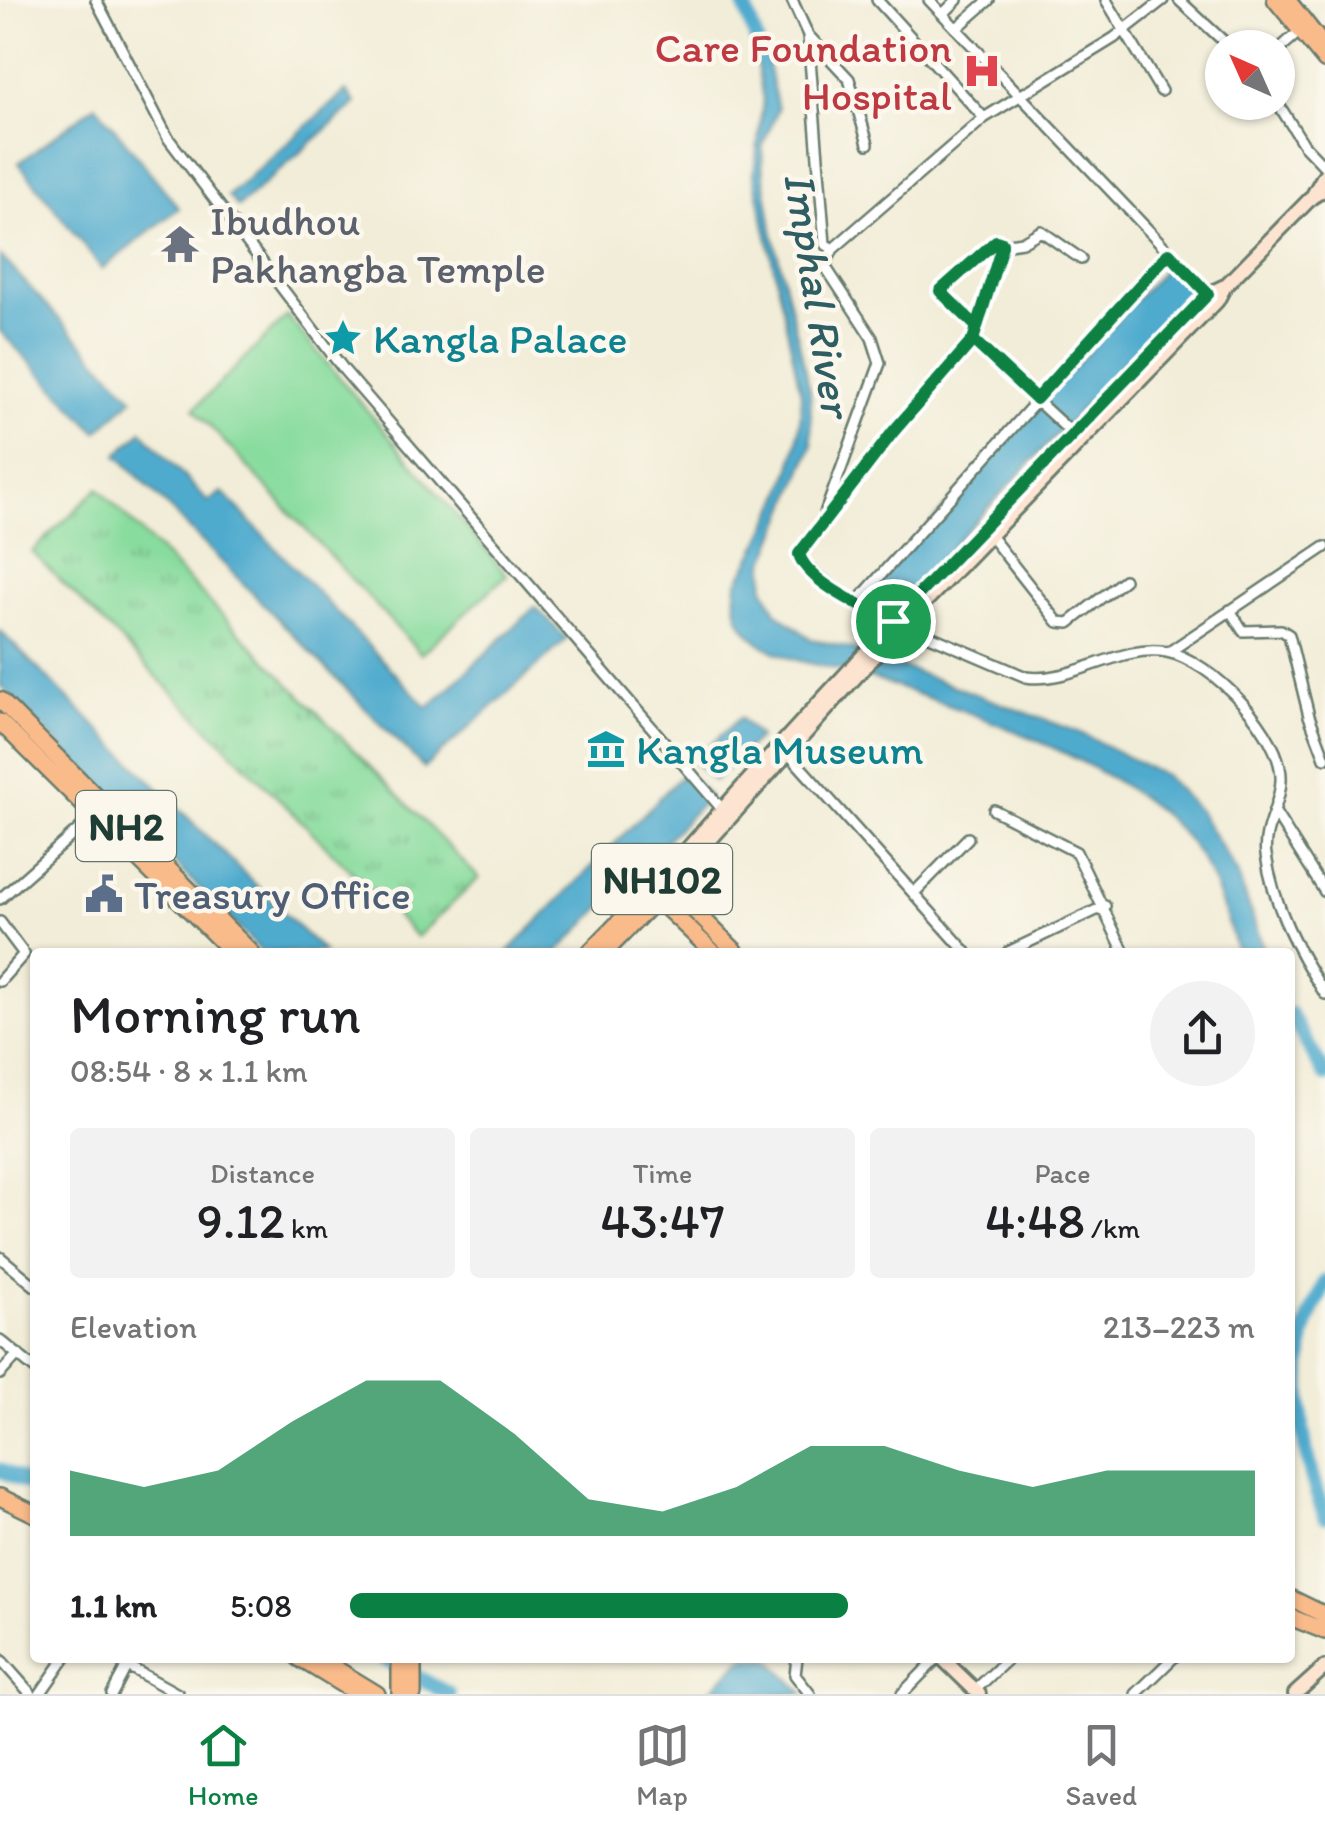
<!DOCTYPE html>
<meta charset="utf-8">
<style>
:root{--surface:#fff;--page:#f2f2f2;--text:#202124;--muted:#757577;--line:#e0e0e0;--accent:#0b8043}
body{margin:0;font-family:Itim,sans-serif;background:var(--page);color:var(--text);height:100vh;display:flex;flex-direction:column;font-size:38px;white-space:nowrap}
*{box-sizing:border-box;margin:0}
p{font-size:32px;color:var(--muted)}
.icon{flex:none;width:55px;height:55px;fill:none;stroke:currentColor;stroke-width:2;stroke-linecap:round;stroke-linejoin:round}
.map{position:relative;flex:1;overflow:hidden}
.side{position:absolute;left:30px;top:948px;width:1265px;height:715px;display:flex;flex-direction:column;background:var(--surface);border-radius:10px;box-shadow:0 2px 8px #0004}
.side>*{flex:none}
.needle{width:65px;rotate:315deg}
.buttons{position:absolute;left:1205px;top:30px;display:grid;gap:20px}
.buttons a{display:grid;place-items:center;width:90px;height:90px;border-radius:50%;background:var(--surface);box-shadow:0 2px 8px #0004;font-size:50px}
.pin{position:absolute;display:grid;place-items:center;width:85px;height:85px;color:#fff;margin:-42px;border:5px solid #fff;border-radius:50%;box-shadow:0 2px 10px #0007}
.round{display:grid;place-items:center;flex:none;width:105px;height:105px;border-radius:52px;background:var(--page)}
.overview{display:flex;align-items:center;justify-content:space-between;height:170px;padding:0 40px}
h1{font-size:55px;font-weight:600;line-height:75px}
.stats{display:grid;grid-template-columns:repeat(3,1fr);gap:15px;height:170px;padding:10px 40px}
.stats div{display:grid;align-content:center;border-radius:10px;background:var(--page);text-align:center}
.stats b{font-size:50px;font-weight:600}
.stats small{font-size:28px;font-weight:400}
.stats p{font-size:28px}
.chart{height:280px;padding:20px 40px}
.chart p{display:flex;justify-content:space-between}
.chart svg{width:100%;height:180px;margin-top:10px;fill:var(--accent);opacity:.7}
ul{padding:0 40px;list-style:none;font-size:32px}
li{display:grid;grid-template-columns:160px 120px 1fr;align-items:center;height:75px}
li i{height:25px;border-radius:12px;background:var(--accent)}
.dock{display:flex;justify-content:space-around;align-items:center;height:140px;border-top:2px solid var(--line);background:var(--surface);font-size:28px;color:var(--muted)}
.dock a{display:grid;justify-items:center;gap:5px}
.dock .on{color:var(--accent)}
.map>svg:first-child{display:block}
</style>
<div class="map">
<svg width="1325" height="1694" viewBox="0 0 1325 1694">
<defs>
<pattern id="grass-tufts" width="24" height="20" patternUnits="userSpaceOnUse" patternTransform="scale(2.5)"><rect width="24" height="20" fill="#88dc9e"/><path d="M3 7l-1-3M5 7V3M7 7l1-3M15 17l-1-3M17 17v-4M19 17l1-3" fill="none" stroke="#6fb482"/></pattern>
</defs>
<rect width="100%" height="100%" fill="#fbf7ec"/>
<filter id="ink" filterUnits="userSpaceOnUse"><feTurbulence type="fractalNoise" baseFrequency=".01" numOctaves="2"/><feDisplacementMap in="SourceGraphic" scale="20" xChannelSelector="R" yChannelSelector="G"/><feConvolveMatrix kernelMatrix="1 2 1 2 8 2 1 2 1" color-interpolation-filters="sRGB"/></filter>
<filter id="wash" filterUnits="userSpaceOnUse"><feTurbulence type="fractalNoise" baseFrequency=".0048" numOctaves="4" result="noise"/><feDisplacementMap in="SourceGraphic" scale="40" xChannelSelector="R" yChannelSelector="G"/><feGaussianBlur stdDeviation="2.25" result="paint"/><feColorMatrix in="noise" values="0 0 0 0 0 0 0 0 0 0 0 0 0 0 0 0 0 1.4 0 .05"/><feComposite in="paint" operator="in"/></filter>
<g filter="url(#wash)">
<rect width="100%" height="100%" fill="#f2edd8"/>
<path fill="url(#grass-tufts)" stroke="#548c69" stroke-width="2.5" d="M98,488l381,390 -62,59 -385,-385z"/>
<path fill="#88dc9e" stroke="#548c69" stroke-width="2.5" d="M287,316l220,259 -86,79 -227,-245z"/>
<path fill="#50abce" stroke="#387481" stroke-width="2.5" d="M752,35l14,21 12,53 -15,35 -1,21 10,65 38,160 2,56 -47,117 -1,24 12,25 35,27 42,10 225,83 87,44 34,35 38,62 28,79h-28c-13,-43 -26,-89 -58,-122 -68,-72 -217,-120 -311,-153 -31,-11 -75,-12 -102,-30 -25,-16 -34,-35 -29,-63 33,-59 67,-122 64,-191l-47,-218 9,-75z
M346,91l10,12 -118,104 -10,-11z
M96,105l83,103 -77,61 -83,-106z
M0,255l133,143 -36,34 -97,-101z
M1168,265l25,24 -295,315 -23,-20z
M142,431l66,71 14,-10 206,216 107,-101 32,32 -143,129 -307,-313z
M0,631l299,297 25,24h-62l-262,-267z
M740,718l19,19 -45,44 -21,-20z
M685,772l24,24 -151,156h-50z
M744,1658h24l36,36h-93l-2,-3z"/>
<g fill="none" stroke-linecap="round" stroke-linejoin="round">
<path stroke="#50abce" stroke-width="15" d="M743,0l19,58
M1290,1014l35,61
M1325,1282c-7,18 -19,39 -22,58 -8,58 0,123 22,176
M0,1470l35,17
M382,1658l67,36"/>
</g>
</g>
<g filter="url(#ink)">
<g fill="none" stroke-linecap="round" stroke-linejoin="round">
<g stroke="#697b6d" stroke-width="14">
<path id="street" d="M96,0l72,138 176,232 378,439
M792,0l16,35 17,209 8,5 151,-131 130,-80 49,-38
M877,0l107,118
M929,0l282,296
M1106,0l55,91
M1179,0l52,48
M944,13l13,-13
M958,27l31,-27
M808,35l41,44 19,65
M1278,50l22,-19
M1277,102l27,43 21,22
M1002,245l20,-3 19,-11 40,28
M977,327l-36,-36 57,-50 4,4 -28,98 100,92
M973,340l-80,92 -94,122 4,10 52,40 314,-351
M825,513l55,-150 -8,-25 -47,-72 8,-17
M992,538l66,84 11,1 55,-43
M855,604l171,73c47,7 94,-34 141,-25 44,8 117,83 114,129 -1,26 -19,48 -15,74 7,50 32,97 59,139
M1230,610l13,21 38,-1 8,5 20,81 16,42
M1169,652l156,-105
M788,753l178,199
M994,810l82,42 48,100
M1274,811l51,81
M914,893l54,-55
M0,899l95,-84
M0,922l24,32 -24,27
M1008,952l97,-46
M0,1257l35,29
M0,1340l35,29
M0,1374l18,-20
M113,1658l65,36
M797,1658l-2,17 15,19
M0,1659l31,35
M975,1690l34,-32
M40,1694l25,-36
M112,1694l19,-36
M902,1694l35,-36
M1136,1694l37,-36"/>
</g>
<g stroke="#697b6d" stroke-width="18">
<path id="secondary" d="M1312,197l13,-23
M662,878c175,-202 362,-391 546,-584l17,-8
M670,885l224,-251 323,-333 8,-15 87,-89 13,-8
M942,1658l37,36
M1295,1694l30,-27"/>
</g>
<g stroke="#697b6d" stroke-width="19">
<path id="primary" d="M1275,0l50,61
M1288,0l37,47"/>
</g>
<g stroke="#697b6d" stroke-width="20">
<path id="highway" d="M0,700l251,252
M0,722l232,230
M651,893l62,59
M590,952l72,-74 74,74
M605,952l65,-67
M0,1497l35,17
M1290,1598l35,17
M1290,1617l35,14
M299,1658l59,36
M318,1658l59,36
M400,1694v-36
M413,1694v-36"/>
</g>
<use href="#street" stroke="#fff" stroke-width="9"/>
<use href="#secondary" stroke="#fde4d1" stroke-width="12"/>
<use href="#primary" stroke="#fabb8b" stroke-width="14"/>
<use href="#highway" stroke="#fabb8b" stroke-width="15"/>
</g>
</g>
<g fill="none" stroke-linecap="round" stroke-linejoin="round" filter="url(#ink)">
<g stroke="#fff" stroke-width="20">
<path id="route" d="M893,621l315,-327 -39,-41 -133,146 -63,-59 4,-13 25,-81v-3l-6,-2 -56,50 37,36 -4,13 -80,92 -94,122c8,28 69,56 94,67"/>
</g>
<use href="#route" stroke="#0b8043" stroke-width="12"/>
</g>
<defs>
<g id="hospital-bare" transform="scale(3)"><path d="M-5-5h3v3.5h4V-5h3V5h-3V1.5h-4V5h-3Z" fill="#e0444e" stroke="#fbf7ec" stroke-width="2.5" paint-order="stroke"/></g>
<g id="temple-bare" transform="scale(3)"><path d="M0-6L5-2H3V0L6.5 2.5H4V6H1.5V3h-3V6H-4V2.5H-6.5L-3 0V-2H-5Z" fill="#6b7280" stroke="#fbf7ec" stroke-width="2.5" paint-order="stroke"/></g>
<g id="sight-bare" transform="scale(3)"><path d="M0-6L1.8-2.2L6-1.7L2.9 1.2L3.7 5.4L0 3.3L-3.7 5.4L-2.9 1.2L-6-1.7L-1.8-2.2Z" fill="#0f9aa8" stroke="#fbf7ec" stroke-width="2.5" paint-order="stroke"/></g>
<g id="museum-bare" transform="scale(3)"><path d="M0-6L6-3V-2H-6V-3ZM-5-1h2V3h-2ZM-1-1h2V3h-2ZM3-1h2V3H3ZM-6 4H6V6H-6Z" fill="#0f9aa8" stroke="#fbf7ec" stroke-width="2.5" paint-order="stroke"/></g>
<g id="civic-bare" transform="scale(3)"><path d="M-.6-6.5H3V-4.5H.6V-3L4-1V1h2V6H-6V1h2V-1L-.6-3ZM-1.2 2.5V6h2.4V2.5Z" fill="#5c6f8a" stroke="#fbf7ec" stroke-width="2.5" paint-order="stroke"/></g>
</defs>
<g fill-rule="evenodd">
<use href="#hospital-bare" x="982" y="71"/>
<use href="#temple-bare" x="180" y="244"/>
<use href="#sight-bare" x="343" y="338"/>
<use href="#museum-bare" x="606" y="749"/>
<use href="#civic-bare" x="104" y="894"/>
</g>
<g text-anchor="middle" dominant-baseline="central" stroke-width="9" stroke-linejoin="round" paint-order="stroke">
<g fill="#fbf7ec" stroke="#61756b" stroke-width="2.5">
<rect x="76" y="791" width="100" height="70" rx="8"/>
<rect x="592" y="844" width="140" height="70" rx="8"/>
</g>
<g font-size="40" font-weight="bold" fill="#1f3d34">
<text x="126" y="826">NH2</text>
<text x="662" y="879">NH102</text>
</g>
<g font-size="42" fill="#be3a42" stroke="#fbf7ec" text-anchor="end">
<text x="952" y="47">Care Foundation<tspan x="952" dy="48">Hospital</tspan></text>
</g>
<g font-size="42" fill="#5b616d" stroke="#fbf7ec" text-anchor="start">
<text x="210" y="220">Ibudhou<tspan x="210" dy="48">Pakhangba Temple</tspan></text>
</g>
<g font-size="42" fill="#0d838f" stroke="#fbf7ec" text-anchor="start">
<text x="373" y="338">Kangla Palace</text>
<text x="636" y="749">Kangla Museum</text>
</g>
<g font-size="42" fill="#4e5e75" stroke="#fbf7ec" text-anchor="start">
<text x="134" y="894">Treasury Office</text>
</g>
<g font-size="45" font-style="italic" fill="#2e5e62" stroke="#fbf7ec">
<text transform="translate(819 294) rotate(81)">Imphal River</text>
</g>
</g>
</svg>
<div class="buttons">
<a><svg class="needle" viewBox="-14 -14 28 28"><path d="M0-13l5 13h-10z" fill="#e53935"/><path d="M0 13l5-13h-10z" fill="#757577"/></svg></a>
</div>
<div class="pin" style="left:893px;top:621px;background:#1e9e55"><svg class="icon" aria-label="arrive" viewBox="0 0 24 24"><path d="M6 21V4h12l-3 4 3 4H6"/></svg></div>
<section class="side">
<div class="overview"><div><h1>Morning run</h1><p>08:54 · 8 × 1.1 km</p></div><a class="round"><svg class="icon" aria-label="share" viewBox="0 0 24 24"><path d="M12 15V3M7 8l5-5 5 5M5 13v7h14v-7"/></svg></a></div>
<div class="stats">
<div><p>Distance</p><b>9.12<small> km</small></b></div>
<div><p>Time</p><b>43:47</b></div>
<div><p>Pace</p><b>4:48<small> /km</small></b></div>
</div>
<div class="chart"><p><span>Elevation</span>213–223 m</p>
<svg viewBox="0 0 160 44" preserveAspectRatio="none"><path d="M0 44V28L10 32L20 28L30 16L40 6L50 6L60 19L70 35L80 38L90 32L100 22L110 22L120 28L130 32L140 28L150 28L160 28V44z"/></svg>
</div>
<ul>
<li><b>1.1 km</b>5:08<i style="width:55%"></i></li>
</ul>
</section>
</div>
<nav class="dock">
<a class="on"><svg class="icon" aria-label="home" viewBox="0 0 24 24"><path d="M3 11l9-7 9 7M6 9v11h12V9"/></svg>Home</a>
<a><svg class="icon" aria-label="map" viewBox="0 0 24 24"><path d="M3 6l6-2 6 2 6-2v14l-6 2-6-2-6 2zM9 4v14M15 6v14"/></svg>Map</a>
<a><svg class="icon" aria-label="saved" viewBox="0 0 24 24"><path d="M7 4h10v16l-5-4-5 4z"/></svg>Saved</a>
</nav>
